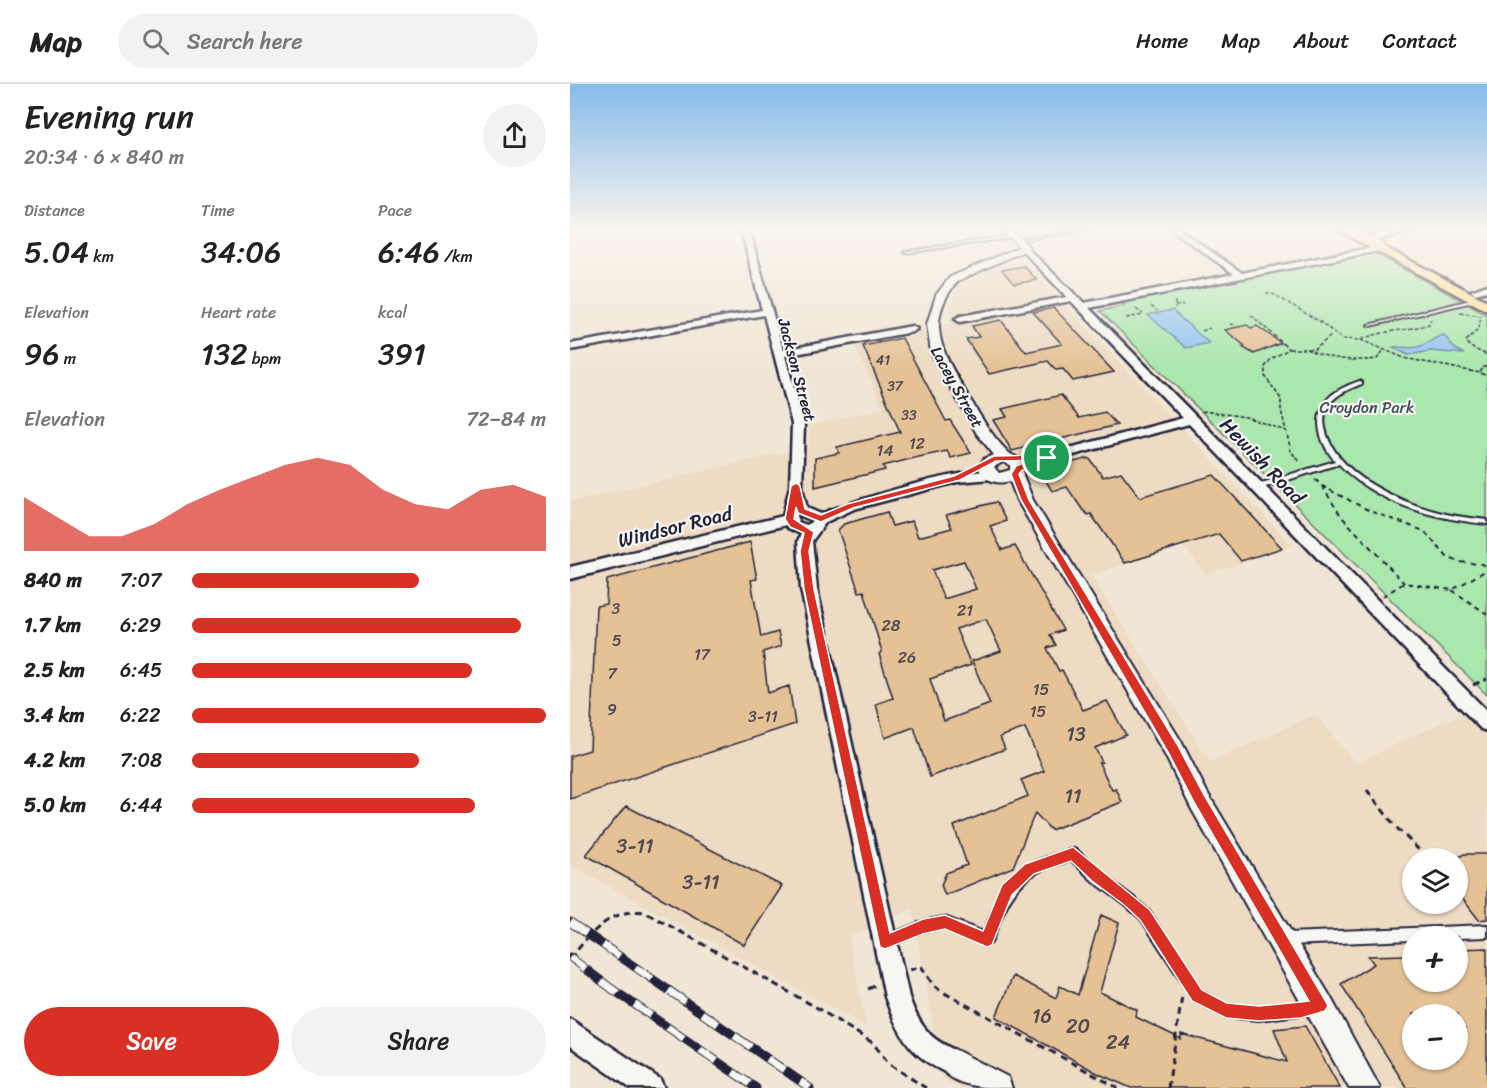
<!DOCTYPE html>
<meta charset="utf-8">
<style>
:root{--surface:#fff;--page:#f2f2f2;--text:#222;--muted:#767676;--line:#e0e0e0;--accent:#d93025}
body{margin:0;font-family:Sriracha,sans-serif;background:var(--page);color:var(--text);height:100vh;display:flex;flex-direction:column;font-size:22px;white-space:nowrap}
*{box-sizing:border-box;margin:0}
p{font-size:20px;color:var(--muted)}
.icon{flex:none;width:33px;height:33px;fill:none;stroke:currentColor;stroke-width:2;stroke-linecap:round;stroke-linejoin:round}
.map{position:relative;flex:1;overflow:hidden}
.panel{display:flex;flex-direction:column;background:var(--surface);width:570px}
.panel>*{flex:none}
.fabs{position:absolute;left:832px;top:764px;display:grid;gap:12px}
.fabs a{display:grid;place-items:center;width:66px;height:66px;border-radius:50%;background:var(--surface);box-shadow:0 2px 4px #0004;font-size:30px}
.pin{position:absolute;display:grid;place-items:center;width:51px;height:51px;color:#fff;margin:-26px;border:3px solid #fff;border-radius:50%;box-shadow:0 2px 6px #0007}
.round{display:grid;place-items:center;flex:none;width:63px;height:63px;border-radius:32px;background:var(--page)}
.headline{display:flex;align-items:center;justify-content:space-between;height:102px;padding:0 24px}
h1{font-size:33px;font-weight:600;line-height:45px}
.stats{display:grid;grid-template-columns:repeat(3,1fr);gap:9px;height:102px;padding:6px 24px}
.stats div{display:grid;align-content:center}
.stats b{font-size:30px;font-weight:600}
.stats small{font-size:16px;font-weight:400}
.stats p{font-size:16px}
.chart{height:168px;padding:12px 24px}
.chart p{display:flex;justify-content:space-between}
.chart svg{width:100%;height:108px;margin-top:6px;fill:var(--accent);opacity:.7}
.primary-button{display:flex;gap:12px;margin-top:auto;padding:12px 24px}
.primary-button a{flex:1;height:69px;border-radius:36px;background:var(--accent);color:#fff;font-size:24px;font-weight:600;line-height:69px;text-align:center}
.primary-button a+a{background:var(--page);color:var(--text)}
ul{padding:0 24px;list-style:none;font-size:20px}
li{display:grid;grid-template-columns:96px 72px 1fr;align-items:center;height:45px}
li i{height:15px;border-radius:8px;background:var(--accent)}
header{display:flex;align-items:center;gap:36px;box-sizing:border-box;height:84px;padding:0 30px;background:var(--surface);border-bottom:2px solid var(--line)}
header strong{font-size:28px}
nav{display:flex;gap:33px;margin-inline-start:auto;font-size:21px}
.search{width:420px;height:54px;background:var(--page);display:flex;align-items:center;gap:15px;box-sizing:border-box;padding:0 21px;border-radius:33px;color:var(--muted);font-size:22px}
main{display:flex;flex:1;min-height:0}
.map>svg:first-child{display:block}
</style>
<header>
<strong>Map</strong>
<div class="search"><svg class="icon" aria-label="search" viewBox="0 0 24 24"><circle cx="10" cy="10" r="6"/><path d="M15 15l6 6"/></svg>Search here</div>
<nav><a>Home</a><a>Map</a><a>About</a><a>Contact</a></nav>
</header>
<main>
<section class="panel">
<div class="headline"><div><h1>Evening run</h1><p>20:34 · 6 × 840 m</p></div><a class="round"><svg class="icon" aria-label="share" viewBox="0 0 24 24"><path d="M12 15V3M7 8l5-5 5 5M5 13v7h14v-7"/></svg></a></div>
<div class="stats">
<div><p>Distance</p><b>5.04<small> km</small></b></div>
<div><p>Time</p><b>34:06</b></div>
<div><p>Pace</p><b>6:46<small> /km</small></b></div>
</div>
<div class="stats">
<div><p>Elevation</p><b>96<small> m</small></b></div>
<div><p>Heart rate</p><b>132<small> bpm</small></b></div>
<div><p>kcal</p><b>391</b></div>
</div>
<div class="chart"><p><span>Elevation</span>72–84 m</p>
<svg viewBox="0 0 160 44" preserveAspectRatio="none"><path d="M0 44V22L10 30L20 38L30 38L40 33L50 25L60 19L70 14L80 9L90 6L100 9L110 19L120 25L130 27L140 19L150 17L160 22V44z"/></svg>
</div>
<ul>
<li><b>840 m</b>7:07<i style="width:64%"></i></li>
<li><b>1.7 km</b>6:29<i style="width:93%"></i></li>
<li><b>2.5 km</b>6:45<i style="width:79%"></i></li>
<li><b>3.4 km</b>6:22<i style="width:100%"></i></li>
<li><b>4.2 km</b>7:08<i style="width:64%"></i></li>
<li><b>5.0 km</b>6:44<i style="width:80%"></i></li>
</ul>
<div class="primary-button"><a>Save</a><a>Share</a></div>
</section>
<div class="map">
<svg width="917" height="1004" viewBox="0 0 917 1004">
<rect width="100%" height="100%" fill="#f1e6d6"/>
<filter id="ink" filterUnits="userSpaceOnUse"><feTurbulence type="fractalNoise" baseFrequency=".0167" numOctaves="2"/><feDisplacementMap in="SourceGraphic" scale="12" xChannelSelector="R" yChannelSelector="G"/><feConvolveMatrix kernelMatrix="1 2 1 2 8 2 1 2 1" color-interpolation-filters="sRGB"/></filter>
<g filter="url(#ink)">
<path fill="#eddbc3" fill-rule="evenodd" d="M453,176l270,286 -87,28 -23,-29 -92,30 119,187 105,-47 41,48 131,-61v386h-528l-16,-9 -31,-170 -63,28 17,89 -296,-161v-363l239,-55 1,-21 73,-18 -29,-64 95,-20 4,-30 13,-14 32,-15zM843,774h45v45h-45zM843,852h45v45h-45zM843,930h45v45h-45z"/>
<path fill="#a9e7ad" stroke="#668474" stroke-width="1.5" d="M804,169l113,62v380l-387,-384 24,-5 -2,-3z"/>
<path fill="#94c5f0" stroke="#6684a8" stroke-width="1.5" d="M603,226l1,2 35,31 -23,5 -38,-33z
M874,251l10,13 10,6 -33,-3 -23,4 -15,-8c8,-1 16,2 24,0 11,-2 16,-10 27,-12z"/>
<path fill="#e5c296" stroke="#22223b" stroke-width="1.5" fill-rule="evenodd" d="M454,182l13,14 -23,4 -12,-14z
M484,224l60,64 -41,9 -10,-12 -7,1 -8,-9 -59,13 -23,-35 13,-2 -7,-11 29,-6 25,32 36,-8 -29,-32z
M677,241l4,3 6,-2 24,17 -27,11 -12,-7 3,-1 -20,-16z
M332,254l44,83 4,-1 21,33 -20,5 -4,-7 -33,7 -31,8 2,4 -70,17v-29l24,-5 -2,-6 63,-15 -37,-86z
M491,311l18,23 26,-6 12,13 -105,26 -19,-31 14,-3 -5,-8z
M519,374l14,19 18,-5 19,25 74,-22 68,73 -41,13 -22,-27 -94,29 -34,-49 -3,1 -6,-6 -15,-22 -15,4 -12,-20z
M426,418l10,19 -16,5 12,24 13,-4 48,84 -13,5 6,10 -9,3 12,23 3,-1 21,40 24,-9 19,34 -31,13 7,14 -3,1 13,27 4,-1 6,13 -71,28 -16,-17 -22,54 -68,28 -4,-10 5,-12 21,-8 -13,-39 74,-30 -7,-16 23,-9 -19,-43 -25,9 5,12 -75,28 -16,-50 -29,11 -9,-34 17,-6 -14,-44 3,-2 -18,-61 -5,1 -21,-62 6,-6 43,-12 5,14 20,-5 6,16 34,-9 -6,-13zM394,477l12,28 -32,10 -12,-29zM416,535l15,32 -29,10 18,43 -46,17 -14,-42 41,-14 -15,-36z
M180,458l7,37 -6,1 10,57 17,-5 3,14 -18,6 5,41 21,-7 6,38 -225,75v-43l20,-6 6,-144 10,-2 1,-24z
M56,722l156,80 -38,59 -158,-90z
M894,770h23v65l-8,1 -21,-27v-35z
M531,831l18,8 -19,69 37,18 -1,7 45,22v-5l106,28 -13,-33 31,-3 35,62h-209l-32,-14 -103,-57 17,-41 43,22 4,-12 18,9z
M917,864v140h-80l-66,-104 33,-20 -6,-8 41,-1 4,7v19h45v-32zM843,930h45v5l7,10 -7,4v26h-45z"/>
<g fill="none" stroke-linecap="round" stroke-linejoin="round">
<g stroke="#22223b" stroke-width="4">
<path id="service" d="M514,145h7l-74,12 -2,-1z
M444,151h1v2l-109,16 -2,-1z
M905,215h2v2l-107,25 -2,-1z
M790,297l2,1v2c-21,8 -42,18 -37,44 10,48 78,76 121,86 14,3 27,4 41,6v4c-52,-5 -111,-20 -148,-60l-80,25h-4l-1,-2 1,-2 80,-24c-7,-8 -13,-19 -15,-29 -6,-30 15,-43 40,-51z
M503,765l4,1 24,23 32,24 16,14 52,80 25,14 33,3 54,-7 4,2 2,4 -2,4 -4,2 -54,7 -34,-3 -32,-18 -52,-80 -16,-14 -32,-24 -22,-21c-10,3 -21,6 -31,11 -29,14 -38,44 -49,72l-4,2 -42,-18 -22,4 -37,17 -4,-2 -2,-4 2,-4 41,-17 22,-4 39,15c8,-18 14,-40 29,-55 16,-16 39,-22 60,-28z
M917,841v12l-29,1v-2h-45v4l-125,5 -4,-2 -2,-4 2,-4 4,-2z"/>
</g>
<g stroke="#22223b" stroke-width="5">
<path id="minor" d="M171,145h8l34,121 129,-24 5,3 -5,3 -127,24 19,68 -2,64 5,20 14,6c23,-10 162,-55 176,-39l-6,4 -34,3 -103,27 -28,13 -14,19 5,48 92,408c5,15 12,30 25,41 11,9 27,12 32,26l-3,9 -9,3c-42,-17 -54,-38 -69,-79l-84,-408 -3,-48 3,-7 -13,-6 -2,-3 -216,54v-12l213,-51 7,-30 2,-62 -28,-109 -194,35v-6l192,-34zM227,430l15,7 -5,4 -9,-3z
M601,145h8l63,44 133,-26 -26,-18h9l13,7 40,-7h14l-48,11 7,5 -2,6h-3l-290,57 398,403v20l-6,-2 -292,-305 -138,37 -32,11 -6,-4 2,-3 28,-10 140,-37 -112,-117 -111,21 -5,-3 5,-3 107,-19 -45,-47 -1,-2 4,-2 59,57 150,-29z
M917,201v6l-12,3 -4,-3z
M0,935l90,60 4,9h-34l-60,-42z"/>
</g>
<g stroke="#22223b" stroke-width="4">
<path id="tertiary" d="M432,145h9l19,19 -72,33c-36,41 -14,74 9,113 12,20 23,40 40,57 5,6 14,6 18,12l-2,12 10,25 148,241 26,51 123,204 50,92h-31l-158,-280 -26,-53 -148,-255 -7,-19c-14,4 -25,0 -32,-14l7,-9 9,-3 -17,-21 -46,-81 -4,-29 9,-29 14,-18 69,-30zM433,378l7,3v5l-11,3 -5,-6z
M384,965l54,28 4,11c-26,0 -61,0 -73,-24l4,-11z"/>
</g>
<g stroke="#22223b" stroke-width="5">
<path id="primary" d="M766,145h14l137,72v10z"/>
</g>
<path stroke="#22223b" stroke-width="1.5" stroke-dasharray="4 2" stroke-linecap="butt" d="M696,209l9,2 47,28 20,16 19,1 43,18 76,15
M605,217v7
M581,222l6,5
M605,222l8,-1
M566,225l7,5
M890,229l21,3 -2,12 -13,13 4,6 17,8
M681,231l38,34 -18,10 -6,8v9l16,23v11l10,41 6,8
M556,234l17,-3
M660,240l5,1
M632,247l8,-3
M792,255c22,-9 45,-8 67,-15l2,-5
M719,265h26l17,-14
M736,265c23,10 46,13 71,10l7,-9
M917,283h-4l-3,6 7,3
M632,327l44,6 40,14"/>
<path stroke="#22223b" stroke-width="2" stroke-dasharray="5 4.5" stroke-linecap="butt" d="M726,373l5,7
M745,395l7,7 48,25 54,20 23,26 12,5 23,2 5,4
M752,402l19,30 63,67
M882,506l35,24
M813,512l21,-13 48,7 35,-20"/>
<path stroke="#22223b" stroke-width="3" stroke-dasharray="7 5" stroke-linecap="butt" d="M903,601l14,-6
M797,706l28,36 32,32
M0,875c20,-25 40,-51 75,-47l169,94 59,37 16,21 37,24
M340,886l11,-4 12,19 8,6 177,97
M298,905l7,-3
M598,1004l14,-92"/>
<use href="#service" fill="#f6f6f2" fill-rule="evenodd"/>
<use href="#minor" fill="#f6f6f2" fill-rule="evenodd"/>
<use href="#tertiary" fill="#f6f6f2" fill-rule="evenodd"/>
<use href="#primary" fill="#fede96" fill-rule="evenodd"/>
<g stroke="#22223b" stroke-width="9">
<path id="rail" d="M0,838l240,166
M0,873l42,32 144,99"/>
</g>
<use href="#rail" stroke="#f6f6f2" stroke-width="7" stroke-dasharray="20" stroke-linecap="butt"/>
</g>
</g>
<linearGradient id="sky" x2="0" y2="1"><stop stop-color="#86bbeb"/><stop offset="0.51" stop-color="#f9f4ed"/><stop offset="1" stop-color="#f9f4ed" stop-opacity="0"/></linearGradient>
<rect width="917" height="285" fill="url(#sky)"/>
<path fill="#d93025" stroke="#fff" stroke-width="1.5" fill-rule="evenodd" d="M424,372l53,-1 4,3 -29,12 -3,4 10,26 148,244 27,51 121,205 3,6 -3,5 -24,7 -42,3 -33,-3 -34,-17 -52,-81 -16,-15 -32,-24 -21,-20 -37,13 -22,21 -20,50 -5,2 -42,-18 -22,5 -38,15 -5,-2 -76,-358 -4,-38 4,-18 -14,-6 -5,-8 6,-33 5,-3 4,3 5,23 16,6 26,-11 107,-28zM462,376l-16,6 -5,8 10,26 147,252 27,52 114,197 -50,5 -32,-3 -25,-13 -52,-80 -77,-63 -48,17 -23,21 -19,46 -38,-16 -22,4 -33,14 -76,-344 -5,-38 5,-19 -20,-13 2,-12 2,6 23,9 32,-14 107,-28 36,-19z"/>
<g text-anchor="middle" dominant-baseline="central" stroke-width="4.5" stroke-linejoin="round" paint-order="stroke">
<g font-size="14" fill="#534a52">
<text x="313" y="276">41</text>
<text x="325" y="302">37</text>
<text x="339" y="331">33</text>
</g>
<g font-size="16" fill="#22223b" stroke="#f6f6f2">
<text transform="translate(227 286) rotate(75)">Jackson Street</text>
<text transform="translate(387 303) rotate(61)">Lacey Street</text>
</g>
<g font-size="16" fill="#445358" stroke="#f6f6f2">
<text x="797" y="323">Croydon Park</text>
</g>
<g font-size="16" fill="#534a52">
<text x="347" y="359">12</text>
<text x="315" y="366">14</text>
<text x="46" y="524">3</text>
<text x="395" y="526">21</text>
<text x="321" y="541">28</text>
<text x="47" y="556">5</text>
<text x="132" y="570">17</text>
<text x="337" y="573">26</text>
<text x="42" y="589">7</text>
<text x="471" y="605">15</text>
<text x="42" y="625">9</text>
<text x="468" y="627">15</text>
<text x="193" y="632">3-11</text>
</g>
<g font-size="20" fill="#22223b" stroke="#f6f6f2">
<text transform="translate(692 377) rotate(46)">Hewish Road</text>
<text transform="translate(105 443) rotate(-14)">Windsor Road</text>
</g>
<g font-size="20" fill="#534a52">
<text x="506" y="650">13</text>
<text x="503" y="712">11</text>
<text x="65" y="762">3-11</text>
<text x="131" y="798">3-11</text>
<text x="472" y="932">16</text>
<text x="508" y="942">20</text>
<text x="548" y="958">24</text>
</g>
</g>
</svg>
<div class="fabs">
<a><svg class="icon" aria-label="layers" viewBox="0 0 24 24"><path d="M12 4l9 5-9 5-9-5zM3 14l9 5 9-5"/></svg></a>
<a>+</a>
<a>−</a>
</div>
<div class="pin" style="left:477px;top:374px;background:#1e9e55"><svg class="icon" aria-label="arrive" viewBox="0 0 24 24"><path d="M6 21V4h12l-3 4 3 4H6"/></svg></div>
</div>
</main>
